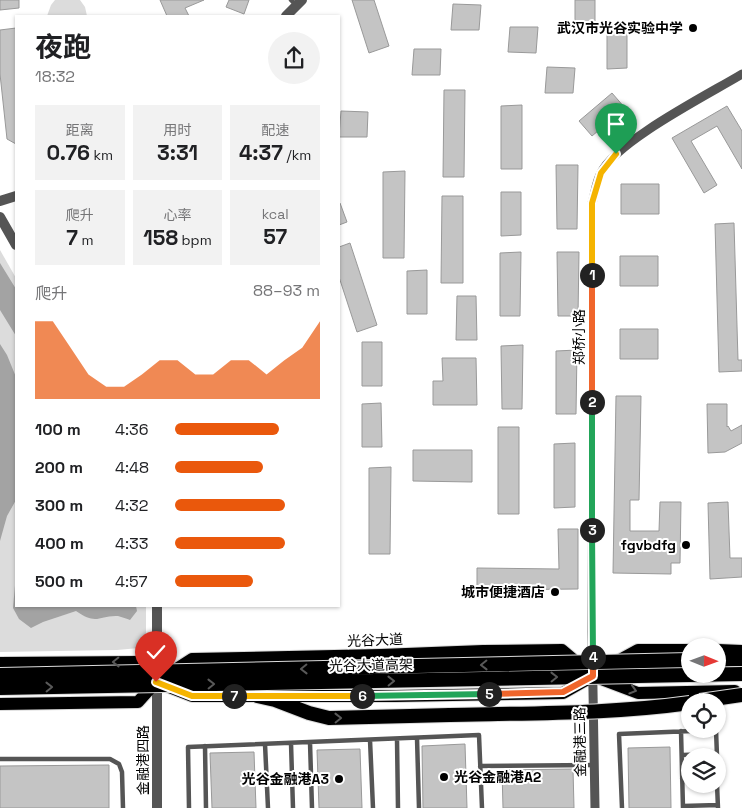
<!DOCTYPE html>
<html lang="zh">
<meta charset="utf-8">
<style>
:root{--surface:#fff;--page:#f2f2f2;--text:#202124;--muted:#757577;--accent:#ea580c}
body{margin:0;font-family:"Space Grotesk","Noto Sans SC",sans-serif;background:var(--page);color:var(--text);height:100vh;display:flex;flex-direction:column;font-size:19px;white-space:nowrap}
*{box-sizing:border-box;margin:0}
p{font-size:16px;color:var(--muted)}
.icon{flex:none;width:28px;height:28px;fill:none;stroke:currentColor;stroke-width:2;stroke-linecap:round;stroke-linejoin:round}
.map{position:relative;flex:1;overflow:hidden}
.panel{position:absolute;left:15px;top:15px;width:325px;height:592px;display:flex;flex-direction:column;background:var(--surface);border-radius:0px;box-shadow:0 1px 4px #0004}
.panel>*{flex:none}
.needle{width:32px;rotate:91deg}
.buttons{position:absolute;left:681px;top:638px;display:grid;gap:10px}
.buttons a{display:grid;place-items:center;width:45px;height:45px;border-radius:50%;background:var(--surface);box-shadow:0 1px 4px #0004;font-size:25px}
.pin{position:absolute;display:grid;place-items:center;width:42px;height:42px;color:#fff;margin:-51px -21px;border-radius:50% 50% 50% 0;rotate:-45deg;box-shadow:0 0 5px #0007}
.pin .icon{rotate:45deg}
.km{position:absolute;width:25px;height:25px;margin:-12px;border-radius:50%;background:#222;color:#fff;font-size:14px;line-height:25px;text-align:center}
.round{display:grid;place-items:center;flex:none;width:52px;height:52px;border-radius:26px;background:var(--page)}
.head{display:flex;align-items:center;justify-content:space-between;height:85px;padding:0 20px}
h1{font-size:28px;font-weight:700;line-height:38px}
.metrics{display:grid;grid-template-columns:repeat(3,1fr);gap:8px;height:85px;padding:5px 20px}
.metrics div{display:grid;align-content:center;border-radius:0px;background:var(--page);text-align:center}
.metrics b{font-size:21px;font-weight:700}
.metrics small{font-size:14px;font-weight:400}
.metrics p{font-size:14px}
.chart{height:140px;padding:10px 20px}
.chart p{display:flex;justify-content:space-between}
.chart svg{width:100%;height:90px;margin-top:5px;fill:var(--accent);opacity:.7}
ul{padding:0 20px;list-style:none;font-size:16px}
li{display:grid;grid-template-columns:80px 60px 1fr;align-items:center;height:38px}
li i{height:12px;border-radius:6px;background:var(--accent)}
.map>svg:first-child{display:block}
</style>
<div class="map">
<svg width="742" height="808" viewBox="0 0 742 808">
<rect width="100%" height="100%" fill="#fff"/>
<path fill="#dcdcdc" d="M55,0h25l5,7 2,9h-40l4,-11z
M0,250l16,28v328h130v32l-7,10 -22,2 -117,2z"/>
<path fill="#a3a3a3" d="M0,263l16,26v47l-16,-26z
M0,344l7,11 9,22v123l-9,16 -7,25z
M16,574v32h120l1,5 -7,9c-3,-1 -8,-3 -12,-4 -19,-1 -21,10 -42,-5l-33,11 -12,6 -12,-9 -6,-11z"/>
<path fill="#c4c4c4" stroke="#999" d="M0,0h19v8l-19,2z
M160,0h44l-19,8 4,8h-22z
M229,0h20l-5,14 -18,-7z
M352,0h22l15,46 -20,7z
M575,0h20v27h-20z
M453,4l28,1 -2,25h-28z
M627,24v44l-20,1v-44z
M510,27h28l-2,26 -28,-1z
M16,28v116l-9,-5 -7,-65v-44z
M414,49h27l-1,26h-28z
M547,67l28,1 -2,25h-28z
M444,90h21l-1,87h-21z
M612,93l13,15 -33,28 -13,-15z
M522,105v64h-21v-63z
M727,106l15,25v38l-25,-43 -26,15 26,44 -13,8 -32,-55z
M341,111l27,1 -1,25h-28z
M556,165h22l-1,64h-20z
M405,171l-1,87h-21v-86z
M621,184h38v30h-38z
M501,192h20v43l-20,1z
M442,196h21v87h-22z
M339,203h1l7,19 -8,3z
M734,223l4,137h4v11l-23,1 -4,-148z
M350,243l27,82 -20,7 -18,-55v-30z
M521,252l-1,64h-20v-63z
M557,252h22l-1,64h-20z
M620,256h38v30h-38z
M427,270v44h-20v-43z
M457,296h19l1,44h-21z
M620,329h38v30h-38z
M362,342h20v44h-20z
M523,345l-1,64h-20l-1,-63z
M577,350l-1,64h-20v-63z
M442,358h34l1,47h-44v-24h10z
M616,396h25l-2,104h-9v31h29l1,-29h21l-1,61h-9v11l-58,-1z
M381,403l1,44h-20v-43z
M707,404h20v23l1,-1 3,5 11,-6v18l-17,9 -17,1z
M498,427h21v87h-21z
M575,443v64l-21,1v-64z
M413,450h59v32l-59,-1z
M391,467l-1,87h-21v-86z
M728,502l2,56h12v19l-32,2 -2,-76z
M558,529h20v60l-101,1v-22l82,1z
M465,744l2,64h-44l-1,-62z
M670,747l1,61h-42l-1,-60z
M360,749l2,59h-43l-2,-58z
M254,752l2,56h-44l-2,-55z
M109,765v43h-109v-42z
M573,769l1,39h-71l-1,-38z"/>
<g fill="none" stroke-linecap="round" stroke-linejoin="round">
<g stroke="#dbdbdb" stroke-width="14">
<path id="primary" d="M718,650l24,1
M616,662l22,-12h52
M0,663l138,-1 18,20 36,14h204l167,-3 30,-17 45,17 97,-2
M0,704l138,-2 18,-20 36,-23 188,-4 103,-4 79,-1 19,16"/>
</g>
<g stroke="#dbdbdb" stroke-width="16">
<path id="trunk" d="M718,660l24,-1
M257,696l18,4 34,13 20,5 121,-3"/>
</g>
<path stroke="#555" stroke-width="4.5" d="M291,0l5,5
M681,731l2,77
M417,738l2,70
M397,739l1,69
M370,740l3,68
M310,742l2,66
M291,743l2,65
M265,744l3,64
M205,746l1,62
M682,755l35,-1
M0,759h110l9,5 3,8 1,36
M480,766l114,-1
M682,778h8
M717,784l1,24
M683,806l35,-1
M189,808l-1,-61 291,-12 3,73
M622,808l-3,-74 97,-4 1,26"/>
<path stroke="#555" stroke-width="9" d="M595,808l-3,-176v-429c3,-9 4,-21 9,-30 15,-32 108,-79 141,-99"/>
<path stroke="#555" stroke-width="10" d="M286,16l16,-16
M0,201l16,-5
M0,217l16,28
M157,808v-202"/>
<use href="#primary" stroke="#000" stroke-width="12"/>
<use href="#trunk" stroke="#000" stroke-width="14"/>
<g stroke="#dbdbdb" stroke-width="16" stroke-linecap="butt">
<path id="trunk-bridge" d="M0,675l690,-15
M0,688l742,-14
M700,701l42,-6
M450,715c80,-2 161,-1 240,-12"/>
</g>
<use href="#trunk-bridge" stroke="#000" stroke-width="14"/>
</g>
<defs><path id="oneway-chevron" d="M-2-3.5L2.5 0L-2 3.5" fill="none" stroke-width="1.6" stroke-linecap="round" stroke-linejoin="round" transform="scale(1.25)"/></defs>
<g stroke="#595959">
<use href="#oneway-chevron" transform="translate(116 662) rotate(179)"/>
<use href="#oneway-chevron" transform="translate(484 665) rotate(179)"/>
<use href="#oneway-chevron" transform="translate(304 669) rotate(179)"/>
<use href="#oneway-chevron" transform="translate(554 677) rotate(-1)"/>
<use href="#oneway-chevron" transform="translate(391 681) rotate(-1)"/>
<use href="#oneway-chevron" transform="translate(211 684) rotate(-1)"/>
<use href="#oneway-chevron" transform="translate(49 687) rotate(-1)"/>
<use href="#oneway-chevron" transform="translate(633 690) rotate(17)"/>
<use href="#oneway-chevron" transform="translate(338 718) rotate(-1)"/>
</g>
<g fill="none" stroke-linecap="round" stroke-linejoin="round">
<g stroke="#fff" stroke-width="10">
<path id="split-1" d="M592,275v-72l9,-30 15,-19"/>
</g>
<g stroke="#fff" stroke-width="10">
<path id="split-2" d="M592,275v127"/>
</g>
<g stroke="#fff" stroke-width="10">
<path id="split-3" d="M592,402v128"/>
</g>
<g stroke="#fff" stroke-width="10">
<path id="split-4" d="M592,530l1,127"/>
</g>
<g stroke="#fff" stroke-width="10">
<path id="split-5" d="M489,694l74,-2 30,-16v-19"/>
</g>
<g stroke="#fff" stroke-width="10">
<path id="split-6" d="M362,696l127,-2"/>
</g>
<g stroke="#fff" stroke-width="10">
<path id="split-7" d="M234,696h128"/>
</g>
<g stroke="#fff" stroke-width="10">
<path id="split-8" d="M156,682l36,14h42"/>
</g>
<use href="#split-1" stroke="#f5b400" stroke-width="6"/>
<use href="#split-2" stroke="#f0652b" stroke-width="6"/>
<use href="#split-3" stroke="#22a559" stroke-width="6"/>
<use href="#split-4" stroke="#22a559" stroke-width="6"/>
<use href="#split-5" stroke="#f0652b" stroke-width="6"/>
<use href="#split-6" stroke="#22a559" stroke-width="6"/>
<use href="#split-7" stroke="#f5b400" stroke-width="6"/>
<use href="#split-8" stroke="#f5b400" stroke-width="6"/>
</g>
<g fill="#000" stroke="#fff" stroke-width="2">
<circle cx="693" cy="28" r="5"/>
<circle cx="686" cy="545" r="5"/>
<circle cx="555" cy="592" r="5"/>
<circle cx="444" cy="777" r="5"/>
<circle cx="339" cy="779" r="5"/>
</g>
<g text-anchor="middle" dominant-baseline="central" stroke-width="4" stroke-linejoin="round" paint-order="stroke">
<g font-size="14" font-weight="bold" fill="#000" stroke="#fff" text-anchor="end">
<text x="683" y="28">武汉市光谷实验中学</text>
<text x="676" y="545">fgvbdfg</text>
<text x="545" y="592">城市便捷酒店</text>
<text x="454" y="777" text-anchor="start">光谷金融港A2</text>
<text x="329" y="779">光谷金融港A3</text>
</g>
<g font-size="14" fill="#000" stroke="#fff">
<text transform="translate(579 337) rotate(-90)">郑桥小路</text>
<text transform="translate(375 640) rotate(-2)">光谷大道</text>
<text transform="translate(371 665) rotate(-1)">光谷大道高架</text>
<text transform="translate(580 742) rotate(-91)">金融港三路</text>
<text transform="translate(143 760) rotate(-90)">金融港四路</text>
</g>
</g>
</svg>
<div class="buttons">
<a><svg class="needle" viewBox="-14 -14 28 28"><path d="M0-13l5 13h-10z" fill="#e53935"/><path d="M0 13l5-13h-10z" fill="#757577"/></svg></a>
<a><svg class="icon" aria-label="locate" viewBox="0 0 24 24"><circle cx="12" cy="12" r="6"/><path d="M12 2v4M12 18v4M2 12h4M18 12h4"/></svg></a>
<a><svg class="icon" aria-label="layers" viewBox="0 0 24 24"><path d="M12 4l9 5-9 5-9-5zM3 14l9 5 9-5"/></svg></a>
</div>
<div class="pin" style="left:616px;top:154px;background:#1e9e55"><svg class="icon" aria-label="arrive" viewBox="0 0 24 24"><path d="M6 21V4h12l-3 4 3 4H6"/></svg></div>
<div class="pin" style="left:156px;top:682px;background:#d93025"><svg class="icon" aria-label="check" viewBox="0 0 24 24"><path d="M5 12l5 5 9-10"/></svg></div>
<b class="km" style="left:592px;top:275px">1</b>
<b class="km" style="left:592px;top:402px">2</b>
<b class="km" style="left:592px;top:530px">3</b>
<b class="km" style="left:593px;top:657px">4</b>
<b class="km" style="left:489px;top:694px">5</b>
<b class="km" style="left:362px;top:696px">6</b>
<b class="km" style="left:234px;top:696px">7</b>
<section class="panel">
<div class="head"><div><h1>夜跑</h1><p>18:32</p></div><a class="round"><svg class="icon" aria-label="share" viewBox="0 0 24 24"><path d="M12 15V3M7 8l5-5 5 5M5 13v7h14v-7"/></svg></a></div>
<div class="metrics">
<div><p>距离</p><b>0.76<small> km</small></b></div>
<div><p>用时</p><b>3:31</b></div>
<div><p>配速</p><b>4:37<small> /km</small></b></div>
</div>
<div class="metrics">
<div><p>爬升</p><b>7<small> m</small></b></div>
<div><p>心率</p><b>158<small> bpm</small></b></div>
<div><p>kcal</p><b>57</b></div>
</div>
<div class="chart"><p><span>爬升</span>88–93 m</p>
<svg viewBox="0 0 160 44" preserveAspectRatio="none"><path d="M0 44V6L10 6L20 19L30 32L40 38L50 38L60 32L70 25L80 25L90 32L100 32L110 25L120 25L130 32L140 25L150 19L160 6V44z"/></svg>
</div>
<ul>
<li><b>100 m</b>4:36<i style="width:72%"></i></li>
<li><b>200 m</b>4:48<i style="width:61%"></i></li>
<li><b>300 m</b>4:32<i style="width:76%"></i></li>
<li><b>400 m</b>4:33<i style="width:76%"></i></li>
<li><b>500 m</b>4:57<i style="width:54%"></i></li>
</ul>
</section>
</div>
